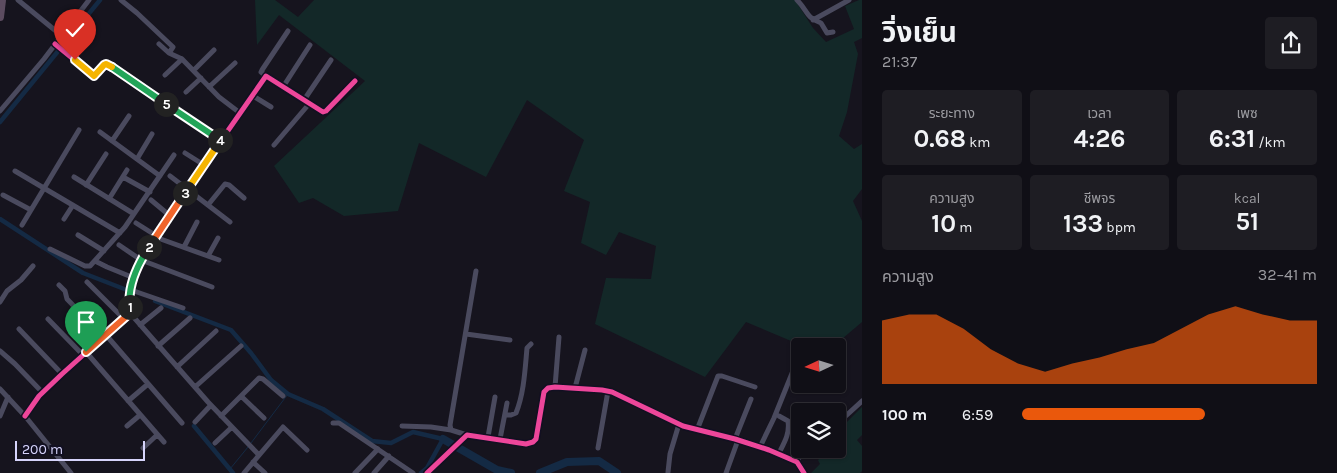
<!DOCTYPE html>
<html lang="th">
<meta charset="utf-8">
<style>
:root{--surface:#100f16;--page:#1e1d23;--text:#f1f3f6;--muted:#9c9ca1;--line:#302f35;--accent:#ea580c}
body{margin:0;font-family:Karla,"Noto Sans Thai",sans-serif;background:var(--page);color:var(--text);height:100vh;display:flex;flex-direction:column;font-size:19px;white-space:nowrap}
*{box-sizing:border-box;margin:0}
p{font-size:16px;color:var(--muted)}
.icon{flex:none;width:28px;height:28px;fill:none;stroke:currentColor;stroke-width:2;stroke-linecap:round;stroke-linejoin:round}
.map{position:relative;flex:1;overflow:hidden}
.panel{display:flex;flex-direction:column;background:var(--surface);width:475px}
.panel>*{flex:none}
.needle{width:32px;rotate:266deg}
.buttons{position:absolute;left:791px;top:338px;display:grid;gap:10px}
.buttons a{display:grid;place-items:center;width:55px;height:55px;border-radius:5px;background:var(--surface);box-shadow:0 1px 4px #0004,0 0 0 1px var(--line);font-size:25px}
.scale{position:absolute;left:15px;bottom:12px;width:130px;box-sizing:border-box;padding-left:5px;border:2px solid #d6d4fb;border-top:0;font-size:14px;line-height:18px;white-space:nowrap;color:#d6d4fb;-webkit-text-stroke:4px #121022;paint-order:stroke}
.pin{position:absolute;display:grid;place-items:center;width:42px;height:42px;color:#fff;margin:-51px -21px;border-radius:50% 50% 50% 0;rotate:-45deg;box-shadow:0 0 5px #0007}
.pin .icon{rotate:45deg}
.km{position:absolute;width:25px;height:25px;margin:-12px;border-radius:50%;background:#222;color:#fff;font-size:14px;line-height:25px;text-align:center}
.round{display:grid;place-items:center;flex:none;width:52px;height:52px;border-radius:5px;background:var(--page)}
.head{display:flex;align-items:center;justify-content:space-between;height:85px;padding:0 20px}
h1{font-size:28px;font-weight:700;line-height:38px}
.stats{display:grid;grid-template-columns:repeat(3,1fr);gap:8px;height:85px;padding:5px 20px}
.stats div{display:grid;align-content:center;border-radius:5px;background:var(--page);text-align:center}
.stats b{font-size:25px;font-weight:700}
.stats small{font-size:14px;font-weight:400}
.stats p{font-size:14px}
.chart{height:140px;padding:10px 20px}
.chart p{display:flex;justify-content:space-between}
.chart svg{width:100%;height:90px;margin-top:5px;fill:var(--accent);opacity:.7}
ul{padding:0 20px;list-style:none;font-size:16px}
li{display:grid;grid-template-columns:80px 60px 1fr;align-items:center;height:38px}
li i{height:12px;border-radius:6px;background:var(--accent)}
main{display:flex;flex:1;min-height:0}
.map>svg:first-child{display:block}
</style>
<main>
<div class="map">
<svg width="862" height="473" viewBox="0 0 862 473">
<rect width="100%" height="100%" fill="#16141e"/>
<path fill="#132828" d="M255,0h20l23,17 16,-17h481l18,28 13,14 28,-13 -9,-23 14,-6h3v38l-8,4 4,12 -11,58 -8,24 15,13 8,-5v45l-9,12 9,20v101l-26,22 11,10 -9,8v-16h-35l-57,-24 -41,55 -110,-53 11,-46 45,1 5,-33 -37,-14 -13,23 -25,-12 9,-41 -26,-11 20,-51 -57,-40 -41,77 -67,-34 -21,68 -54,5 -31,-18 -14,5 -25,-37 91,-85 -86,-66 -22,30z
M862,407v28l-5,5 5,6v25l-2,2h-49l9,-9 -2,-4 6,-5 4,4 15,-12 -5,-9v-7z"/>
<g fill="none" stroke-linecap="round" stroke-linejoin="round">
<path stroke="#142a44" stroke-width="1" d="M251,443l37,-49
M230,469l18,-22"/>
<path stroke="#142a44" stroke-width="4.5" d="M0,122l100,-122
M0,219l83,54 49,19
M155,301l76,29 20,23 20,27 17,14 35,15 49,32 19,2 22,-11 30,7 -16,29 -6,5
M194,426l39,47"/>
<path stroke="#142a44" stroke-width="8" d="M443,439l54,31 14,3
M540,473l27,-11 32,-1 18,12"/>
<path stroke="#4a4a5e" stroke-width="5" d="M18,0l44,36
M121,0l16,13 36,34 -4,6 13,6 37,38 21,16
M797,0c11,11 8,17 24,23l6,10 6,-1
M813,20l36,-20
M55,44l39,32 12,-12 91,61 24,15
M159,44l10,9
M194,70l20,-20
M165,75l17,-16
M266,76l-5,-4 1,-2 26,-39
M209,87l26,-24
M283,87l27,-42
M186,92l15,-14
M253,96l18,11
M304,100l27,-40
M0,111l44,-52 45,-59
M100,132l60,44
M112,141l17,-25
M274,145l35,-41
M185,153l19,12
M137,159l15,-25
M15,171l105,62
M170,176l60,46
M74,177l60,37
M123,177l27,15
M86,185l20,-31
M3,195l28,15
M109,199l18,-29
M151,200l18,15
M208,205l17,-21 4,1 15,13
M64,219l9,-14
M136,223l19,12
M22,225l57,-95
M78,235l26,16
M155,237l64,23
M119,245l22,15 71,27
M184,247l13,-25
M50,249l35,17h5l35,-39 49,-72
M208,256l10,-18
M95,261l12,6 27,11
M87,282l37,37
M59,285l6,6 2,8 37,38
M131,290l52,18
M0,302l7,-11 14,-11 12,-14
M130,313l78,89 51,53
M48,319l35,36
M140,325l21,-17
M19,329l43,45
M466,334l44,6
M106,335l76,88
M158,346l32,-28
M0,351l15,13 27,28
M86,352l78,90
M177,367l39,-36
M195,387l46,-41
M555,387l4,-50
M575,388l10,-38
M0,389l25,27 46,57
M241,396l23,22
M128,401l20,-17
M505,415h6l5,-2c8,-20 9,-43 11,-65l4,-4
M0,416l8,-19
M25,416l14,-20 23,-22 68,-61 -1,-18 5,-17 7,-18 15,-26 110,-158 57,36 3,-1 29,-30
M221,416l38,-38 4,1 20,17
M195,422l16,-17
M333,423h6l74,50
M838,423l24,-22
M127,426l13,-11
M402,426l29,1 20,3
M697,430l21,-54h4l33,11
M467,435l-16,-5 -1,-5 26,-154
M488,437l7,-40
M500,439l7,-36
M735,439l16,-40
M215,443l17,-16
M760,447l14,-29 25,-62
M143,448l14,-13
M598,448l10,-57
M778,455c6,-12 12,-21 10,-34l-9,-5
M253,462l12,11
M797,462l4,-8 6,-5
M668,472l2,-18 9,-30
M244,473l39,-46 24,23
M355,473l23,-24
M374,473l15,-17
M427,473l40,-38 59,9 7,-2 3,-3 8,-47 4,-4 7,-1 47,3 10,2 71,34 52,13 34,11 28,12 7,11
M726,473l12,-33"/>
<path stroke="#5c4c60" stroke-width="8" d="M0,17l2,-17"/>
<g stroke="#121022" stroke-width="8">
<path id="cycleway" d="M55,44l39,32 12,-12 91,61 24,15
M25,416l14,-20 23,-22 68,-61 -1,-18 5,-17 7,-18 15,-26 110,-158 57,36 3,-1 29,-30
M427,473l40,-38 59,9 7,-2 3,-3 8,-47 4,-4 7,-1 47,3 10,2 71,34 52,13 34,11 28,12 7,11"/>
</g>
<use href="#cycleway" stroke="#ed469a" stroke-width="5"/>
</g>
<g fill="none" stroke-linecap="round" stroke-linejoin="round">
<g stroke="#fff" stroke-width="10">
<path id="split-1" d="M86,352l44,-39v-6"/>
</g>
<g stroke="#fff" stroke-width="10">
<path id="split-2" d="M130,307c-3,-21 8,-43 19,-60"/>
</g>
<g stroke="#fff" stroke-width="10">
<path id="split-3" d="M149,247l36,-54"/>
</g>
<g stroke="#fff" stroke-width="10">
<path id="split-4" d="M185,193l36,-53h-1"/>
</g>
<g stroke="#fff" stroke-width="10">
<path id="split-5" d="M166,104l54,36"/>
</g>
<g stroke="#fff" stroke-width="10">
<path id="split-6" d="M112,67l54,37"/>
</g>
<g stroke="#fff" stroke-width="10">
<path id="split-7" d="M75,60l19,16 10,-11 2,-1 6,3"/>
</g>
<use href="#split-1" stroke="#f0652b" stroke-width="6"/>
<use href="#split-2" stroke="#22a559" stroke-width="6"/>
<use href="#split-3" stroke="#f0652b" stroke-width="6"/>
<use href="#split-4" stroke="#f5b400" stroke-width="6"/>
<use href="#split-5" stroke="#22a559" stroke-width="6"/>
<use href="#split-6" stroke="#22a559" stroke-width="6"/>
<use href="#split-7" stroke="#f5b400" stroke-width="6"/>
</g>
</svg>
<div class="buttons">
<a><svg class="needle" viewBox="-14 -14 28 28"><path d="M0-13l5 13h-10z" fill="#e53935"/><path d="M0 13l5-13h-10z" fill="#9c9ca1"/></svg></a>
<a><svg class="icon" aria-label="layers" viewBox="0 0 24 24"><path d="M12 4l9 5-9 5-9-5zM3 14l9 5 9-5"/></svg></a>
</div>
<div class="scale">200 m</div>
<div class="pin" style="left:86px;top:352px;background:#1e9e55"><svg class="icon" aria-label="arrive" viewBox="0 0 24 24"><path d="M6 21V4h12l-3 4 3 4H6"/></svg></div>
<div class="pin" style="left:75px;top:60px;background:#d93025"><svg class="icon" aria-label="check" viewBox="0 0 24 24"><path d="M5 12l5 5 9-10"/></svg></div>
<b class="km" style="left:130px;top:307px">1</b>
<b class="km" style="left:149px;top:247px">2</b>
<b class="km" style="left:185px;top:193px">3</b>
<b class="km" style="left:220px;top:140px">4</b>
<b class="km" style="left:166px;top:104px">5</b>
</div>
<section class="panel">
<div class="head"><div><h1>วิ่งเย็น</h1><p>21:37</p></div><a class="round"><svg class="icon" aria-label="share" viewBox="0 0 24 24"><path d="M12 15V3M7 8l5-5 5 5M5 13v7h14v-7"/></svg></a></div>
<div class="stats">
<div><p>ระยะทาง</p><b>0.68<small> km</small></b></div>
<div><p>เวลา</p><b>4:26</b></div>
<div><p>เพซ</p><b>6:31<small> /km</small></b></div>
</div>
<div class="stats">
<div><p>ความสูง</p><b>10<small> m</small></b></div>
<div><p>ชีพจร</p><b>133<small> bpm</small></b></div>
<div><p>kcal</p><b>51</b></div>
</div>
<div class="chart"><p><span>ความสูง</span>32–41 m</p>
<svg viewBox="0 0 160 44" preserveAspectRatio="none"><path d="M0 44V13L10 10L20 10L30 17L40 27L50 34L60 38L70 34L80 31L90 27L100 24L110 17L120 10L130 6L140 10L150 13L160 13V44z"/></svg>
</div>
<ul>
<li><b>100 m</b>6:59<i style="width:62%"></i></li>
</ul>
</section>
</main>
